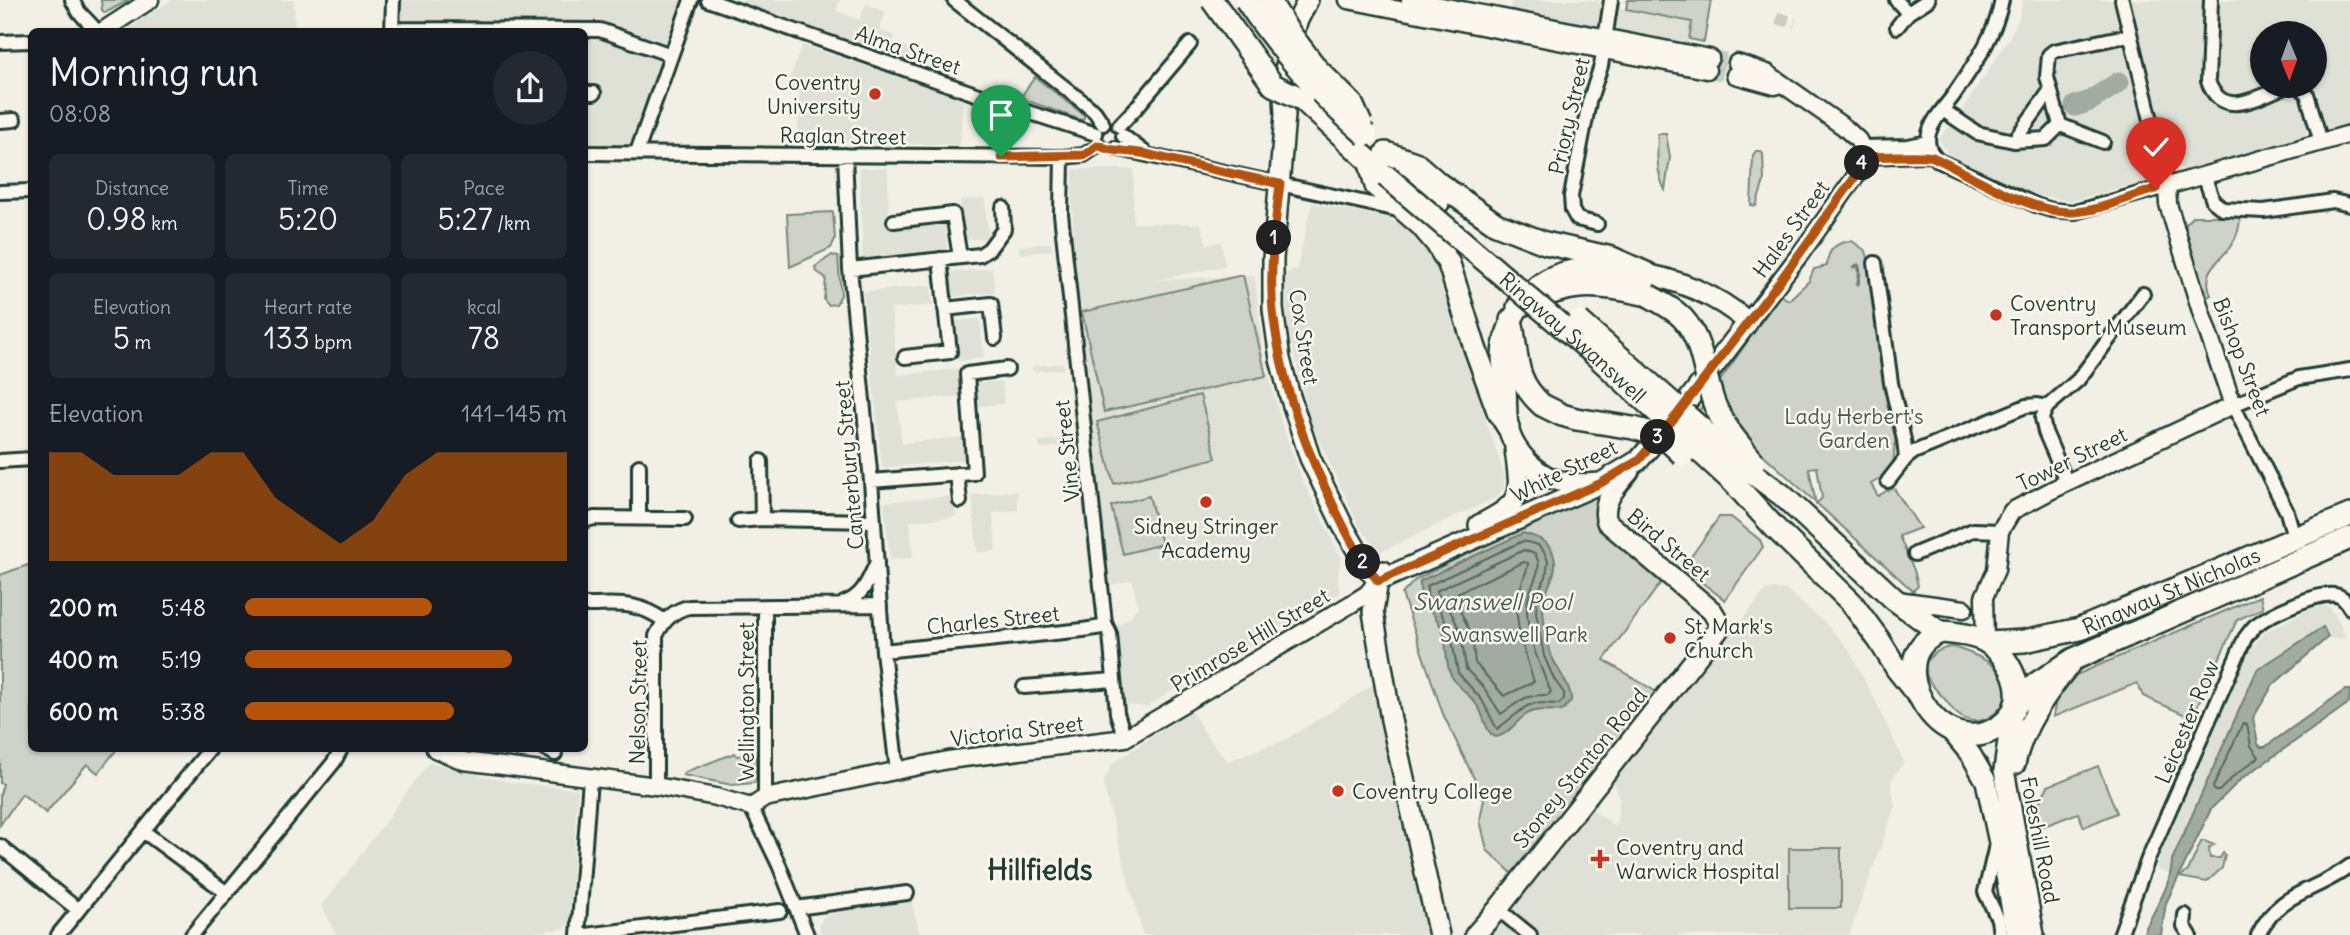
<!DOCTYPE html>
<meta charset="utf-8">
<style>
:root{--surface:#171b24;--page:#242831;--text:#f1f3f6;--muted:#9ea1a6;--accent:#b45309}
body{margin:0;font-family:Delius,sans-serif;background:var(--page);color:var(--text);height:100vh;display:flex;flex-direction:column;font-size:26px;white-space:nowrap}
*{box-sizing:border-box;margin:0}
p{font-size:23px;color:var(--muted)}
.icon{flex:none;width:38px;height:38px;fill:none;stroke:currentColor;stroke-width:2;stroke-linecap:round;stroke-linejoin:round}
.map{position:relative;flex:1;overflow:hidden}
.drawer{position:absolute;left:28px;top:28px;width:560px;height:724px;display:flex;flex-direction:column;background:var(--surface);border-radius:10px;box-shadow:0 2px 5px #0004}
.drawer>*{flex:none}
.needle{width:46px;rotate:179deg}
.buttons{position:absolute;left:2250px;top:21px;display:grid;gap:14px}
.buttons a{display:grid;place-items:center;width:77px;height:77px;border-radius:50%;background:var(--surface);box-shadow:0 2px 5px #0004;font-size:35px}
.pin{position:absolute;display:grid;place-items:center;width:60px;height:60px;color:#fff;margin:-72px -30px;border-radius:50% 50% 50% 0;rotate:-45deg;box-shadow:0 0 7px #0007}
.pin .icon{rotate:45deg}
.km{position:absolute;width:35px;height:35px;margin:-18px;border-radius:50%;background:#222;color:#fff;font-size:19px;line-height:35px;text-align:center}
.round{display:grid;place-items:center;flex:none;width:74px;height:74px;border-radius:37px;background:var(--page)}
.overview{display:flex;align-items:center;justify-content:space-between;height:119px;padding:0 21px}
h1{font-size:38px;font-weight:600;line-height:52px}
.stats{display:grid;grid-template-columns:repeat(3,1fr);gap:10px;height:119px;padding:7px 21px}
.stats div{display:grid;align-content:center;border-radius:10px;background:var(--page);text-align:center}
.stats b{font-size:30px;font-weight:600}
.stats small{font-size:19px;font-weight:400}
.stats p{font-size:19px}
.chart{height:196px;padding:14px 21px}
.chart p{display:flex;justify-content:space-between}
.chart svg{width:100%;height:126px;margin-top:7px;fill:var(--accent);opacity:.7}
ul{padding:0 21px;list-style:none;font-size:23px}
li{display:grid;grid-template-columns:112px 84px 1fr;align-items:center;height:52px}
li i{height:18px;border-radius:9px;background:var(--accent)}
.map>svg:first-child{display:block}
</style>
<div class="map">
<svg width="2350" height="935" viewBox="0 0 2350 935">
<rect width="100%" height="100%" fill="#f2f0e5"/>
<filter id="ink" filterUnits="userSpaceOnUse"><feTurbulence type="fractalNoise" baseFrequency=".0143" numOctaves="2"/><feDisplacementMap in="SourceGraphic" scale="14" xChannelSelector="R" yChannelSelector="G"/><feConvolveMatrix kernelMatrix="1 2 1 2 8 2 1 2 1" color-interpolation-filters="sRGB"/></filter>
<g filter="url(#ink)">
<path fill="#e0e1d6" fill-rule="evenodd" d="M172,0h122l1,31h-173z
M393,0h294l-50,152 -52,1 -1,-121 -192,-3z
M731,0h109l-4,10 23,10 7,-16 20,8 -7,18 16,6 -2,6 20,7 -5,13z
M1512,0h87v4l93,18 -5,25 -167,-31 -10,-5z
M2023,0h327v130l-20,1 -10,-8 -13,3 -1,9 -4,6 -52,17 -7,-3 -57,16 -18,-9 -12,22 -29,2 -55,15 -31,-5 -20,-8 -73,-33 -9,-16 21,-26 48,-73 10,-20zM2263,33h52v53h-52z
M802,45l161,53 -3,47 -162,-4 1,-51 -13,-2z
M859,168h29l1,60 56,-3 2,25 -84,8z
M1073,169h61l-1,54 68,1 6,20 14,-2 4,24 -68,14 98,-5 7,72 19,75 20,55 40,80 -3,21 2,15 -194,114 -25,-3 -9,-75 17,-11 9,-11 -6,-27 -24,6 -32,-307 -4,-73z
M985,198l3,40 -25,2 -3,-40z
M1312,203l77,15 24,13 17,18 75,228 -1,11 -7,9 -117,55 -21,-26 -47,-101 -21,-83 -11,-67 17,-7z
M1051,243l1,7 -32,4 -1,-8z
M992,268l3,24 -46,5 -2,-24z
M931,285l2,20 -42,4 7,66 60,-6 2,27 -63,6 5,41 60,-6 2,23 -82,8 -19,-176z
M980,319l4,39 -26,3 -4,-40z
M1063,363l1,6 -32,3v-6z
M1002,381l2,23 -35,3 -2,-23z
M1071,438l1,7 -32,4 -1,-8z
M1017,491l1,19 -25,3 3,38 -19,1 -5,-57z
M954,496l2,21 -46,4 3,37 -23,2 -6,-58z
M1773,589h12l38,32 25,27 30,58 26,56 -13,19 4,25 -46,129h-359l101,-127 25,19 4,-29 -7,-18 152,-189z
M2320,605l12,3 -1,4 4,1 11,25 -21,1 3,-2 -5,-9 -66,42 -85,190 -1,14 -15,-5 9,-31 5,-5 77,-179 18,-22 49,-25 4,1z
M1373,685l54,250h-284l-40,-151 9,-20 79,-54 16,26 20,25 58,-21z
M429,762l79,20 70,7 -9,134 -5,6 -57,6h-171l-15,-31 9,-8z
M911,900l9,35h-99l-2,-10 4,-8 5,-4z"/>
<path fill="#cfd2c8" stroke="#77887e" stroke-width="2" fill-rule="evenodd" d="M101,0h28l-24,13 -3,-3z
M1628,0h83l-7,42 -15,-3 3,-17 -66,-13z
M1035,77l49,38v3l-3,2 -61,-22z
M1658,134h8l4,23 -5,33c-9,-17 -8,-37 -7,-56z
M1756,151h4l3,3 1,27 -8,25 -5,-1 2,-50z
M833,212l2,27 -4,9 -41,19 -3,-53z
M2193,216h47c0,13 -5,26 -14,36 -13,14 -23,23 -15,43l-6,3 -19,-59v-16z
M1852,241l14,10 7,26 23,155 -3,34 -5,8 -17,10 7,12 15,-9 27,41 -21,8 15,34 4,16 -5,5 -157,-143 -69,-20 93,-133 9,5 20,-19 5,-12 13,-3c0,-16 9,-24 25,-25zM1817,467l5,31 -6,6 -7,-36z
M832,255l6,2 3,38 -5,9 -8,1 -4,-5 2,-22 -10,-7 -1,-4z
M1243,275l23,101 -162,36 -22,-100z
M1200,395l16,63 -102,26 -17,-62z
M1603,485l-1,20 63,72 -61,83 59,36 -148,180 -28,-26 -7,-30 4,-21 -41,-85 -41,-120 13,-14z
M1149,496l13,48 -39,10 -12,-48z
M1719,517h12l29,23 3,7 -38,53 -42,-32z
M31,564l1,185h85l-19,24 -11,-9 -41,49 -24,-19 -22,31v-31l3,-10 -3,-1v-208z
M2260,596l3,12 -26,12 -45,98 -49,-22 -6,-13 -84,34 3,-18 20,-24z
M1953,647c28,10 49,15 55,48 -9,21 -31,36 -52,18 -5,-5 -9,-12 -14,-17 -5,-6 -14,-13 -16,-22 -4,-17 13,-26 27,-27z
M735,753l2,3 15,-2 4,1v25l-2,3 -22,2 -49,-10 2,-3z
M2098,766l19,47 -33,14 -6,-14 -42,16 -2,-17 14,-26z
M2204,841l10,4 -5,3 1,10h10l3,-5 2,2 -3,13 -15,14 -28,-5 9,-6 13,-29z
M1789,848h52v60h-52z"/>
<path fill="#a2aba1" stroke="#6e7f75" stroke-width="2" d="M1523,533c13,4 24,6 30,20 8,23 -11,35 -10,56 1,15 4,34 9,48 6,14 20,30 19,44l-9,10c-9,0 -20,-2 -28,0 -16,4 -22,23 -38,26 -10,-4 -11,-17 -16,-27 -7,-13 -20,-21 -28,-33 -8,-13 -4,-33 -10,-48 -9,-22 -24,-22 -22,-48z
M2323,627l5,10 -55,48 -20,33 5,26 3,3h4l80,-57h5l-1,13 -109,77 -29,29 -45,94 -5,32h-18c10,-26 28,-46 29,-75l85,-190z"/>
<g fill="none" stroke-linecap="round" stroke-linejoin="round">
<path stroke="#536960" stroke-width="2" d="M1523,541l15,4 6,7 4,9 -2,16 -8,14 -2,21 8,44 10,23 10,14v6l-5,5 -23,-1 -9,3 -30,23 -15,-29 -24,-27 -8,-43 -10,-19 -13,-15v-10z
M1524,550l11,4c11,17 -7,30 -8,52 -1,30 13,60 24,86l-3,3c-25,-1 -28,7 -47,19l-17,-26 -18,-19 -4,-29 -4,-13 -6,-13 -16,-23z
M1524,562l4,1c1,5 -11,29 -11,42 -1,26 9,52 17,77l-30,14 -29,-33 -3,-27 -19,-41z
M2243,723l4,2 4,21 8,11 -24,18 -16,16h-4l-2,-4z"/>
<path stroke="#6e7f75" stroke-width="3.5" d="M1854,267l4,-2c4,9 0,11 0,19"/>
<path stroke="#a2aba1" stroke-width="21" d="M2075,106l15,-5 29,-19"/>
<path stroke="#c8ccc2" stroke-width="12" stroke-dasharray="12 6" stroke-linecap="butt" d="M1777,18l18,5"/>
<path stroke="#c8ccc2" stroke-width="16" stroke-dasharray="16 8" stroke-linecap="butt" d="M1710,58l27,5
M1707,70l28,5"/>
<g stroke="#1f3d34" stroke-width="18">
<path id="minor" d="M72,0l7,12 19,20
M708,0l310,109 78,25
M954,0l129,102 12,10 8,12
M1896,0l12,13
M2002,0c-7,37 -29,66 -49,96 -8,11 -20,23 -24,37 -3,12 1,21 10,28l99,45 14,4 23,2 92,-26 -45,-186
M2211,0l-3,81c14,40 50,16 78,5
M1897,27l11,-14 20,-13
M392,29l208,1 71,25
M392,32l1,-32
M0,42l32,-1
M2299,86l8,8 14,48
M584,93h10
M1943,110l34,23 37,8 32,-2 14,-14
M0,121l14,-1
M2060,125l-13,-48 2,-22 5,-4 76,-16
M2060,125l43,17
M1119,126l17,-18 54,-64
M1123,136l21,16
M2014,141l36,-50
M1863,147l45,-1 20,-4
M1115,148l283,62
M637,152l54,-152
M584,153l478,4 22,-2 15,-10
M845,155l5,114 21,212 12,170 14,120
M1062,157l-1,57 44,409 5,11 7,79 8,25
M1864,157l68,-2
M2204,175l9,26 10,8 41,2 69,-10 17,4
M0,192l32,-1
M894,221l59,-7 7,43
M1597,224l-20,-5 -5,-9 -1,-14 18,-94 12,-36 10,-66
M1875,263l16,120 13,57 2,18
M850,269l130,-14 9,-6 15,-20 -1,-21
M945,309l46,-5 4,34
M905,357l45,-5 -10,-93
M0,461l32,-2
M761,461l1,58
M639,466v52
M957,474l3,27
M871,481l103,-8 -7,-99 40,-5
M1888,481l18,-23 8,-6 112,-46 12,-1 9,2
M2067,483l-22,-51 -3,-14 2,-5 3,-6 31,-27 65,-86
M584,521l10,-3 91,1
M738,521l24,-2 112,2
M2294,537l-7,-25 -54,-107 66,-27 51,-8
M1915,554l58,-24 27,1
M844,603c20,-7 25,-24 33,-41
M584,605c36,0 50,-5 81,16
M883,651l200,-21 19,-3 3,-4
M1024,687l90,-7
M546,749l9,5
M656,786v-150c7,-15 17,-26 33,-29l191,-2
M765,798v-191
M751,807l28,58 28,70
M143,831l84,62
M1996,845l-11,47 13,27 2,16
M0,846l78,64
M796,908l111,-15
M1498,909l32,26
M2185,915l-1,11 6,9
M58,935l152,-186
M192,935l142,-173 7,-13
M578,935l12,-156
M586,935l194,-24
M2120,935l28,-76 97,-221c4,-5 7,-10 11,-13 14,-11 66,-36 83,-29 5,2 8,7 11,12
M2258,935c23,-46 55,-41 92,-69"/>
</g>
<g stroke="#1f3d34" stroke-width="21">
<path id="tertiary" d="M1348,0l359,70
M1410,0l300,58
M101,32l49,-32
M1737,63l30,10 77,54 14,13 6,12 -6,21 -57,80 -53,69
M1735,75l40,11
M1897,600l67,9
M1985,642l-1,-45 12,-27 4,-39 12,-20 40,-21 181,-85 -30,-87 -35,-114 -1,-18 183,-52
M435,749l29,12 192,25 60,11 35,10 14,-9 183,-38 177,-22 226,-134 16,-10 11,-13"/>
</g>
<g stroke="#1f3d34" stroke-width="24">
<path id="secondary" d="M1308,0l-11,22 -14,55 2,38 -12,144v50l7,50 9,34 21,65 33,68 23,40 12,15
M1479,525c45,-23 42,-29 36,-76
M1383,571l-5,10 -5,31 18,108 48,215
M1378,581l223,-98 38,-23 37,-44 72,-94c-34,-29 -72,-44 -116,-50 -50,-8 -93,-6 -118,44 -7,13 -12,26 -12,40 0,11 3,22 4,32 1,12 0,25 2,37 1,11 7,21 13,29 21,28 47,32 80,29
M2012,712l-8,58 30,165
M1952,732l19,23 15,26 20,95 10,59
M2015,764c8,-39 32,-70 56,-101
M1475,935l23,-26 221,-280 -1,-8 -6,-10 -105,-89c-7,-20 10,-36 22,-51"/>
</g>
<g stroke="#1f3d34" stroke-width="26">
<g id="trunk">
<path d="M1302,99l77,71"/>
<path d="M1386,153l29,10 24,21 57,40 49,19 67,15 36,16"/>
<path d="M1370,163l6,23 45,39 16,19 12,20 26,84 23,63 10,16"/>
<path d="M1408,175l30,28"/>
<path d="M1518,307c52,-26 75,-24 130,-12"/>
<path d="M1511,320c8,36 1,58 31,85"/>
<path d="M1747,469l35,26 112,104 45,33"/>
<path d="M1733,482l41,45 77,75 28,38 18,29 19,24"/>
<path d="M1942,632c13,1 35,3 46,11 27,18 43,60 13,82 -60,45 -127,-71 -59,-93z"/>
<path id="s1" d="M1988,643l36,-2 56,-12 270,-114"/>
<path d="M2015,706l22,-23 37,-24 276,-121"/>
</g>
</g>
<use href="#minor" stroke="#fbf7ec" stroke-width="12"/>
<use href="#tertiary" stroke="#fbf7ec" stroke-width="16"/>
<use href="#secondary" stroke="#fbf7ec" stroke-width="19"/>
<use href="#trunk" stroke="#fbf7ec" stroke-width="21"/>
<g stroke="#1f3d34" stroke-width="26" stroke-linecap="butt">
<g id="trunk-bridge">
<path d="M1212,0l61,85 29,14"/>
<path d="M1246,0c34,51 73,95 120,135"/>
<path d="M1269,0l17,28 31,41 35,35 9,20"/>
<path id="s2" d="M1386,176l206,176 141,130"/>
<path d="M1648,295c10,6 20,11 29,18 26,20 26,61 37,90 9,23 25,41 40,59"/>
<path d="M1579,321l168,148"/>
<path d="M1542,405l20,10 14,4 57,9 30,8 20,19"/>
</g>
</g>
<use href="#trunk-bridge" stroke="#fbf7ec" stroke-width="21"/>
</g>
</g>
<g fill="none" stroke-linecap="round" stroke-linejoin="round" filter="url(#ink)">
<g stroke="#fff" stroke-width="14">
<path id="route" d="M1001,157l83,-2 15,-10c8,7 34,6 47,9 44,11 89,20 134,30 -5,41 -11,85 -7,127 7,64 27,125 55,183 14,30 29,61 50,87l223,-98 38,-23 37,-44 106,-138 76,-105 6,-16c11,0 63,-3 69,0 37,17 99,57 140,55 28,-1 56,-16 83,-23"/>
</g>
<use href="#route" stroke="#b45309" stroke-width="9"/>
</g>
<g fill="#c8321e" stroke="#fbf7ec" stroke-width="2.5">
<circle cx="875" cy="94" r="7"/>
<circle cx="1996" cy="315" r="7"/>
<circle cx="1206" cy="502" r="7"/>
<circle cx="1670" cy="638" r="7"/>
<circle cx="1338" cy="791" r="7"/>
<path d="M1596.5 848.5h7v7h7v7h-7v7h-7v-7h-7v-7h7z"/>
</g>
<g text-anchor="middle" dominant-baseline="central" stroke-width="5" stroke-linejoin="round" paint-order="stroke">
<g font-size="21" fill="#1f3d34" stroke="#fbf7ec">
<text transform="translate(908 50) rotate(19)">Alma Street</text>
<text transform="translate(1569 116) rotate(-77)">Priory Street</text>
<text transform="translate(843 136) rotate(1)">Raglan Street</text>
<text transform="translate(1791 229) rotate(-54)">Hales Street</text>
<text transform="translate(1304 337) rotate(81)">Cox Street</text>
<text stroke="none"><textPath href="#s2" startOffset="247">Ringway Swanswell</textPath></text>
<text transform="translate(2242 357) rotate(69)">Bishop Street</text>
<text transform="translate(1067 451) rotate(-96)">Vine Street</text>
<text transform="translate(2072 459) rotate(-26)">Tower Street</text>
<text transform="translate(849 465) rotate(-95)">Canterbury Street</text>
<text transform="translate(1564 471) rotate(-26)">White Street</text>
<text transform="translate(1669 545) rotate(40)">Bird Street</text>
<text stroke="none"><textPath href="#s1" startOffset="192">Ringway St Nicholas</textPath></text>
<text transform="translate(993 620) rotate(-6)">Charles Street</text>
<text transform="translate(1250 640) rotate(-31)">Primrose Hill Street</text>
<text transform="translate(638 702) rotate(-89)">Nelson Street</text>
<text transform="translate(746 702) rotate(-90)">Wellington Street</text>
<text transform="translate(2187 722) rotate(-67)">Leicester Row</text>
<text transform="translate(1017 731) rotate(-7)">Victoria Street</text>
<text transform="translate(1580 768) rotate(-51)">Stoney Stanton Road</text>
<text transform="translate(2040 840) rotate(79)">Foleshill Road</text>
</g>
<g font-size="21" fill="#1f3d34" stroke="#fbf7ec" text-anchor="start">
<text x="861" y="82" text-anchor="end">Coventry<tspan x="861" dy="24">University</tspan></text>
<text x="2010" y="303">Coventry<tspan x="2010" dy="24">Transport Museum</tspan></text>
<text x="1206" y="526" text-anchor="middle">Sidney Stringer<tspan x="1206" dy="24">Academy</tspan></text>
<text x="1684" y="626">St. Mark's<tspan x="1684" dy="24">Church</tspan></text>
<text x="1352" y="791">Coventry College</text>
<text x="1616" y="847">Coventry and<tspan x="1616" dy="24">Warwick Hospital</tspan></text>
</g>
<g font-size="21" fill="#425b52" stroke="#fbf7ec">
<text x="1854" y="416">Lady Herbert's<tspan x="1854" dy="24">Garden</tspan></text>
<text x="1514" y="634">Swanswell Park</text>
</g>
<g font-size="23" font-style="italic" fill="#465e55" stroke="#fbf7ec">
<text x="1492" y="601">Swanswell Pool</text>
</g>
<g font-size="28" font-weight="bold" fill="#1f3d34" stroke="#fbf7ec">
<text x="1040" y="870">Hillfields</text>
</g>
</g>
</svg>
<div class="buttons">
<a><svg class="needle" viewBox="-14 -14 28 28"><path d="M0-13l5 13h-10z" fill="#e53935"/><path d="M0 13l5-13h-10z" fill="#9ea1a6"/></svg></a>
</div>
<div class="pin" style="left:1001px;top:157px;background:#1e9e55"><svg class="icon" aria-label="arrive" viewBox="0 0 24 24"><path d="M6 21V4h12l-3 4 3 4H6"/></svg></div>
<div class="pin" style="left:2156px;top:189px;background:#d93025"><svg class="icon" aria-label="check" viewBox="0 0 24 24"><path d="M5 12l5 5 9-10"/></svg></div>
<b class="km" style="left:1274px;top:238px">1</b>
<b class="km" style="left:1363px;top:562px">2</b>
<b class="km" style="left:1658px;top:437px">3</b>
<b class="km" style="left:1862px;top:163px">4</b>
<section class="drawer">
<div class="overview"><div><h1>Morning run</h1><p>08:08</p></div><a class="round"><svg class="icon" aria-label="share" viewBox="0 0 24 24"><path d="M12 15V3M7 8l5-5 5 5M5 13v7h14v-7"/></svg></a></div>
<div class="stats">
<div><p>Distance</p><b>0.98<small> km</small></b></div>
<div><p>Time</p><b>5:20</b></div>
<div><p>Pace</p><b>5:27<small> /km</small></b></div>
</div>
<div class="stats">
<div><p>Elevation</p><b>5<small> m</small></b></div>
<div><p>Heart rate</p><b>133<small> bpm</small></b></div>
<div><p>kcal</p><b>78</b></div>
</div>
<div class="chart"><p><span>Elevation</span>141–145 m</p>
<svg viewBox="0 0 160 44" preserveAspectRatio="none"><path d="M0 44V6L10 6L20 14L30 14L40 14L50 6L60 6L70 22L80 30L90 38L100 30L110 14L120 6L130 6L140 6L150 6L160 6V44z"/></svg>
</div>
<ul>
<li><b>200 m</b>5:48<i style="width:58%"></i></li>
<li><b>400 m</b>5:19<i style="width:83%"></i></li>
<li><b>600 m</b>5:38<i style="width:65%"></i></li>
</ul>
</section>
</div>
